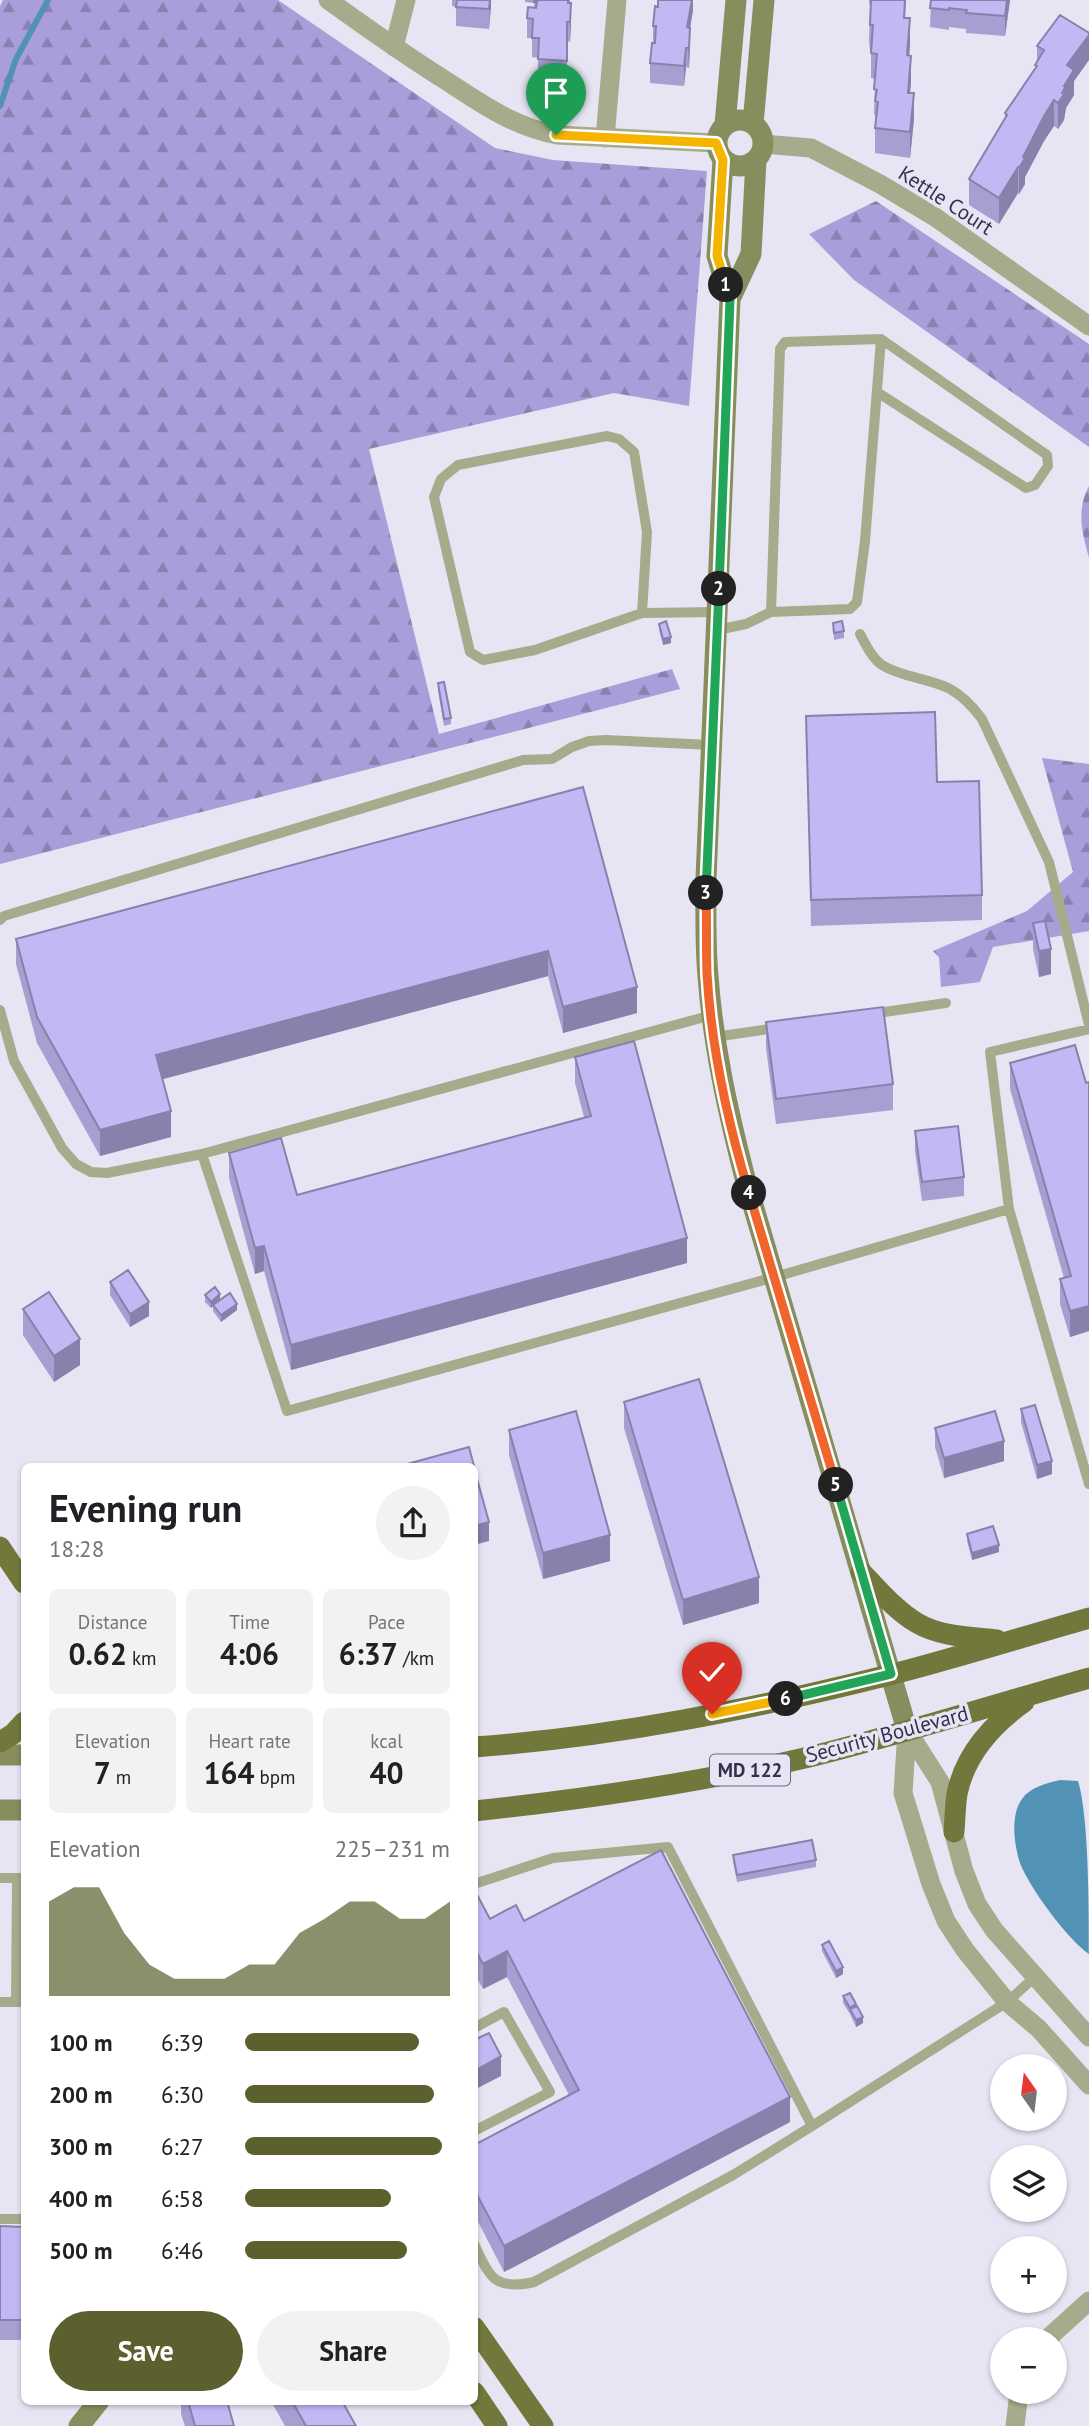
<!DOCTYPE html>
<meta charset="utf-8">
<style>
:root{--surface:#fff;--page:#f2f2f2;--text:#202124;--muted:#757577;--accent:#5c602e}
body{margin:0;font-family:"PT Sans",sans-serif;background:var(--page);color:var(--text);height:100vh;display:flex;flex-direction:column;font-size:26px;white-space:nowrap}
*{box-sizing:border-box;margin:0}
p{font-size:23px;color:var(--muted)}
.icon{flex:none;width:38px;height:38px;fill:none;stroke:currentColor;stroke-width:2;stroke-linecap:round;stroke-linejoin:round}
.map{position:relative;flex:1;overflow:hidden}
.details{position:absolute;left:21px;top:1463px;width:457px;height:942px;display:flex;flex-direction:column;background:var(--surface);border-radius:10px;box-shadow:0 2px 5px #0004}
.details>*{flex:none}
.needle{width:46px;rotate:346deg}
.controls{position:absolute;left:990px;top:2054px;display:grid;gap:14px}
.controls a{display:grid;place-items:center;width:77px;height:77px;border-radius:50%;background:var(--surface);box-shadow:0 2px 5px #0004;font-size:35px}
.pin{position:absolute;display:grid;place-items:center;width:60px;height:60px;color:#fff;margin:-72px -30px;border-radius:50% 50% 50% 0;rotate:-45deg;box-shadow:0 0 7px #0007}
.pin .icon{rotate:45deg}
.km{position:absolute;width:35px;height:35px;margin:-18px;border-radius:50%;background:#222;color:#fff;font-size:19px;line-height:35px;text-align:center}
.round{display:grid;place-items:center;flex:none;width:74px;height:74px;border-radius:37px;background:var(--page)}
.head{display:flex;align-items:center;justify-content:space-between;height:119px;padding:0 28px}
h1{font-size:38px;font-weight:700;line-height:52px}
.figures{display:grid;grid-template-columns:repeat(3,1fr);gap:10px;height:119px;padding:7px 28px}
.figures div{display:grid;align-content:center;border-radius:10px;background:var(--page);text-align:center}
.figures b{font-size:30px;font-weight:700}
.figures small{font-size:19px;font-weight:400}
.figures p{font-size:19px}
.chart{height:196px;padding:14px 28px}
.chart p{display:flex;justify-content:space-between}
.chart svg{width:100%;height:126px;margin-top:7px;fill:var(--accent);opacity:.7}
.cta{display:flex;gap:14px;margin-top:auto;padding:14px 28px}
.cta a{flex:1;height:80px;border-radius:42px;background:var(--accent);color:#fff;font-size:28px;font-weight:700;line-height:80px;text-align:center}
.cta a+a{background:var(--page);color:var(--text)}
ul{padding:0 28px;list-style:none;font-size:23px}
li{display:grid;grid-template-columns:112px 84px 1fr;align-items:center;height:52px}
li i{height:18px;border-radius:9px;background:var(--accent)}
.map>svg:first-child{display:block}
</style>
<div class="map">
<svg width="1089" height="2426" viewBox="0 0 1089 2426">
<defs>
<pattern id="forest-firs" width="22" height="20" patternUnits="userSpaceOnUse" patternTransform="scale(1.75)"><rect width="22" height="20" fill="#a99ed9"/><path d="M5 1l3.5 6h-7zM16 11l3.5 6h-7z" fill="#8a81b2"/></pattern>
</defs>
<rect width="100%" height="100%" fill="#e7e5f4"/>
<path fill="url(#forest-firs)" d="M3,0h275l217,148 58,12 154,11 -18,235 -75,-13 -245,56 70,285 233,-65 8,20 -680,175v-858z
M876,201l213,143v103l-235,-167 -45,-46z
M1089,486v72c-7,-25 -13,-48 0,-72z
M1042,758l47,6v167l-96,16 -13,35 -39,5 -2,-30 -6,-6 94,-40 46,-39z"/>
<path fill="#5293b5" d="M1060,1780l18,1c11,35 11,131 11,173 -21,-14 -60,-67 -69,-91 -6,-18 -10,-48 2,-64 8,-12 25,-16 38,-19z"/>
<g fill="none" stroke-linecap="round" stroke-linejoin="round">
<path stroke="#5293b5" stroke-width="6" d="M0,106l16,-47 32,-59"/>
<path stroke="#a7ab8c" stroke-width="10" d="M877,392l149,96 9,-3 13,-19 -1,-11 -166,-116
M642,613l5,-81 -13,-80 -15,-13 -12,-3 -149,29 -17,14 -7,18 36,155 13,8 52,-10 107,-37 75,-1
M717,630l29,-6 25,-12 79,-3 7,-7 8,-61 16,-202 -96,3 -5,7 -9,263
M860,634c6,11 12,24 22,31 21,13 47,13 68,24 13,7 23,18 32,30l67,143 40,163
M0,920l4,-4 519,-156 29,-1 20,-12 17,-6 17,-1 105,5
M0,1010l14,51 48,87 14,16 15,8 16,1 95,-19 510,-139
M871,1014l75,-11
M715,1037l61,-9
M202,1154l85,257 488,-134 234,-68 80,275
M1009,1209l-19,-157 99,-23
M0,1878h24
M474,1884l79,-26 115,-11 144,279 195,-124 29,-26
M0,2002h24
M16,2002l1,-124
M474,2028l30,-16 46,80 -76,39
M0,2219h24
M474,2244c16,33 20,47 60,38l199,-107 79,-49"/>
<path stroke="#a7ab8c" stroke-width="19" d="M328,0c39,28 77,55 117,80 37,24 67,46 112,55l159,8
M394,47l12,-47
M605,138l12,-138
M763,144l48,4 69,36 55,33 154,109
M907,1730l-4,63 28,91 15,37 19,29 42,52 31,26 51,57
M907,1730l33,52 24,89 13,33 17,26 95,107
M1046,2340l43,-39
M1015,2426l4,-34"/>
<path stroke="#888d5e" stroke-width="21" d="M717 143a23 23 0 1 1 46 0a23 23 0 1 1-46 0Z
M753,124l11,-124
M725,125l11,-125
M723,160l-6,96 13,43 -24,580c0,32 -1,65 2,97 5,69 20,136 37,202l162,552
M730,299l21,-45 5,-94
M0,1755h24
M0,1810h24
M79,2426l20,-25"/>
<path stroke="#72773c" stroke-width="21" d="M0,1547l24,36
M861,1572c17,17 35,39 56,51 24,14 53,14 80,17
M0,1742l13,-8 11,-12
M474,1747c140,-10 279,-38 415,-72 67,-17 133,-38 200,-57
M474,1811c113,-12 224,-28 335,-54 94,-23 187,-53 280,-79
M954,1832c1,-12 1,-26 3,-38 8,-40 36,-70 67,-92
M474,2327l69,99
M474,2392l23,34"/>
</g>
<path fill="#a89ed2" d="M452,0h39l-2,29 -33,-3v-19l-4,-1z
M525,0h45l1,23 -1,19 -3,-1v39l-29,-2v-20l-6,-1v-19h-5v-20l7,-10v-5l-9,-1z
M693,0v10l-3,18v19l-1,21 -3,-1 -2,19 -34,-3v-20l3,-20v-17l5,-19z
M869,0h37l-1,18 5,26 -1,12 2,25 -1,12 4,26 -4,39 -35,-5v-38h-1l1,-36 -4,-1v-27h-1l-1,-10 1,-37 -1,-1z
M931,0h79l-5,36 -39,-3v-4l-17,-2v3l-19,-3z
M1089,33v27l-15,21v14l-8,13 -2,12 -6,9 -4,-3 -10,15 -19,36v7l-6,10 -1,-1 -19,31 -30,-19v-26l36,-60v-6l30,-44v-4l2,-3v-16z
M833,623l11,8v7l-10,2z
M659,624l12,19 -8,2 -4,-15z
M438,683l13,35v6l-7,2 -6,-36z
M806,716l131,66 45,113v25l-171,6z
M583,787l54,226 -74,20 -15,-57 -386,103 9,58 -71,19 -63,-113 -21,-79v-25z
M1033,923l18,51 -12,3 -6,-28z
M766,1022l127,62v26l-117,14 -10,-76z
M575,1057l112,206 -396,107 -27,-99 -9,3 -26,-96v-25l68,42 287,-78 -9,-34z
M1010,1063l76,20 3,-1v249l-19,6 -10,-33v-25l4,-1 -54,-189z
M915,1131l49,46v19l-42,5 -7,-50z
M110,1282l39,34 -19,11 -20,-32z
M205,1295l15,5 17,10 -16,12 -8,-11v-5l-2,2 -6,-6z
M23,1309l57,56 -26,17 -31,-47z
M624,1402l135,201 -76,22 -59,-197z
M1021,1409l31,65 -15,5 -16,-57z
M935,1428l69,33 -60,17 -9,-31z
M509,1430l101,131 -67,18 -34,-124z
M967,1534l32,18 -27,8 -5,-19z
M733,1855l83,5v7l-79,15 -4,-21z
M474,1889l16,30 34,2 266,201 -286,150 -30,-58v-69l95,-50 -62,-118 -24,12 -9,-16z
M822,1945l21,29 -7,4 -14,-27z
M843,1996l13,10 7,17 -7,4 -6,-13 -7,-11z
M0,2226l24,1v113h-24z
M181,2401h46l7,25h-49l-4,-12z
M271,2401h71l14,25h-71z"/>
<path fill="#8881ab" d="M490,0h1v8l-2,21z
M690,0h3v10l-3,18v19l-1,21 -2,-41z
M1007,0h3l-5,36v-20z
M571,3v20l-1,19v-20z
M910,18v26l-3,37v-26z
M1089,35v25l-15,21v14l-8,13 -2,12 -6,9v-26l4,-10 5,-28z
M686,48v19l-2,19v-20z
M911,56v25l-3,37v-25z
M914,93v26l-4,39v-26z
M1054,100v26l-10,15 -19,36v7l-6,10v-26l4,-11 21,-41z
M1018,167v26l-19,31v-26z
M671,637v6l-8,2v-6z
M1051,949v25l-12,3v-26z
M548,951v25l-392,105v-26z
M637,987v26l-74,20v-26z
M171,1111v26l-71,19v-26z
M687,1238v25l-396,107v-25z
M264,1246v25l-9,3v-26z
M220,1294v6l-9,8v-6z
M149,1302v14l-19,11v-13z
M237,1304v6l-16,12v-7z
M1089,1306v25l-19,6v-26z
M80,1339v26l-26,17v-26z
M1004,1441v20l-60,17v-20z
M1052,1461v13l-15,5v-14z
M489,1522v19l-15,4v-19z
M610,1535v26l-67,18v-26z
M999,1545v7l-27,8v-7z
M759,1577v26l-76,22v-25z
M507,1951v26l-24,12v-25z
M843,1967v7l-7,4v-7z
M863,2017v6l-7,4v-7z
M501,2056v20l-27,14v-19z
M790,2097v25l-286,150v-26z"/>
<path fill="#c3b8f4" stroke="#8881ab" stroke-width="2" d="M457,0h33l-1,9 -33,-2z
M534,0h34v3h3l-1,19h-3v39l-29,-2 1,-21h-7l1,-19 -6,-1 1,-11 8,1 1,-6h-3z
M658,0h34l-5,27 3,1 -1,20h-3l-2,18 -34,-3 2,-20h3l1,-17h-3l2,-20 3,1z
M871,0h34l-1,18h6l-3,37 4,1 -3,37h6l-4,39 -35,-4 3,-26 -3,-1 2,-11 -3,-1 3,-35 -6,-1 2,-28h-3z
M931,0h76l-2,16 -39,-3 1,-3 -18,-2v2l-19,-2z
M1060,15l29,18v2l-22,30 7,5 -10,16h2l-4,7 2,1 -6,9 -4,-3 -10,16 -21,41 2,1 -6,10 -1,-1 -19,31 -30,-19 38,-64 -2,-2 32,-47 -2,-1 9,-15 -7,-4z
M666,621l5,16 -8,2 -4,-15z
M842,621l2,10 -10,2 -1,-10z
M444,682l7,36 -7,1 -6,-36z
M935,712l2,70 42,-1 3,114 -171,5 -5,-184z
M583,787l54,200 -74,20 -15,-56 -392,104 15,56 -71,19 -63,-113 -21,-78z
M1045,921l6,28 -12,2 -6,-28z
M883,1007l10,77 -117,15 -10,-77z
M634,1041l53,197 -396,107 -27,-99 -9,2 -26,-95 52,-15 16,57 294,-79 -16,-59z
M1075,1045l11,38 3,-1v224l-19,5 -10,-32 11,-3 -61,-213z
M958,1126l6,51 -42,5 -7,-51z
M128,1270l21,32 -19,12 -20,-32z
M215,1287l5,7 -9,8 -6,-7z
M49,1292l31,47 -26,17 -31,-47z
M230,1293l7,11 -16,11 -8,-10z
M699,1379l60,198 -76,23 -59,-198z
M1035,1405l17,56 -15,4 -16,-56z
M576,1411l34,124 -67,18 -34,-123z
M995,1411l9,30 -60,17 -9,-30z
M469,1447l5,19h-74z
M474,1468l15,54 -15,4z
M993,1526l6,19 -27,8 -5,-19z
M812,1840l4,20 -79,15 -4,-20z
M661,1850l129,247 -286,149 -30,-57v-44l105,-55 -72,-139 -24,13 -9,-16v-59l16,30 26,-14 8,16z
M829,1941l14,26 -7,4 -14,-26z
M850,1993l6,11 -6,4 -7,-12z
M857,2006l6,11 -7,3 -6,-11z
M489,2033l12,23 -27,15v-31z
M0,2226l24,1v93h-24z
M188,2401h39l7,25h-39z
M292,2401h50l14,25h-50z"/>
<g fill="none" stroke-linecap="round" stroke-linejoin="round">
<g stroke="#fff" stroke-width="14">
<path id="split-1" d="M556,135l160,8 7,17 -6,96 9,29"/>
</g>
<g stroke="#fff" stroke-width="14">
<path id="split-2" d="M719,589l11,-290 -4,-14"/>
</g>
<g stroke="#fff" stroke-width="14">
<path id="split-3" d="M706,893l13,-304"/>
</g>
<g stroke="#fff" stroke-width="14">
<path id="split-4" d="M706,893c1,27 0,54 1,80 4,74 21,150 42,220"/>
</g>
<g stroke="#fff" stroke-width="14">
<path id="split-5" d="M749,1193l87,292"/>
</g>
<g stroke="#fff" stroke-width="14">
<path id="split-6" d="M786,1699l105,-25 -55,-189"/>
</g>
<g stroke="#fff" stroke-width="14">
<path id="split-7" d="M712,1714l74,-15"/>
</g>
<use href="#split-1" stroke="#f5b400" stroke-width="9"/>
<use href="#split-2" stroke="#22a559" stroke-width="9"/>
<use href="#split-3" stroke="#22a559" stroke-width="9"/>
<use href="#split-4" stroke="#f0652b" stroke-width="9"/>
<use href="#split-5" stroke="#f0652b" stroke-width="9"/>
<use href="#split-6" stroke="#22a559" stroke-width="9"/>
<use href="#split-7" stroke="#f5b400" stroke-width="9"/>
</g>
<g text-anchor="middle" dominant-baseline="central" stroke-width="7" stroke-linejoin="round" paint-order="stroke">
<rect fill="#e7e5f4" stroke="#6a667e" stroke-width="2" x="710" y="1754.5" width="80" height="31" rx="5"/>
<g font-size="19" font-weight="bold" fill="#352f4b">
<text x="750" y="1770">MD 122</text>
</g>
<g font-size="21" fill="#352f4b" stroke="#e7e5f4">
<text transform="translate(946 200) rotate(33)">Kettle Court</text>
<text transform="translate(887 1734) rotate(-15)">Security Boulevard</text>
</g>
</g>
</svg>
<div class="controls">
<a><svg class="needle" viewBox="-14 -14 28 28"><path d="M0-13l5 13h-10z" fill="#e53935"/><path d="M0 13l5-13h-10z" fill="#757577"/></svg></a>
<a><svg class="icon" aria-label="layers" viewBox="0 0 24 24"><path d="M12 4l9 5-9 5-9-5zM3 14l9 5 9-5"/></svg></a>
<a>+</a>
<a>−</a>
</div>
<div class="pin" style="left:556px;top:135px;background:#1e9e55"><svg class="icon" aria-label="arrive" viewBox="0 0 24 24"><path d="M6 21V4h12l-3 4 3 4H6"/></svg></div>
<div class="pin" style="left:712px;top:1714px;background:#d93025"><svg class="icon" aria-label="check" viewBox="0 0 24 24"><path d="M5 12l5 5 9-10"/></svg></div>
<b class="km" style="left:726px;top:285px">1</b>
<b class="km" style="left:719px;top:589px">2</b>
<b class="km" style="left:706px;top:893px">3</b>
<b class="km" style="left:749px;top:1193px">4</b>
<b class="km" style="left:836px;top:1485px">5</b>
<b class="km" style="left:786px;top:1699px">6</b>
<section class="details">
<div class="head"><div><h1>Evening run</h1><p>18:28</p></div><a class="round"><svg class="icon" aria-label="share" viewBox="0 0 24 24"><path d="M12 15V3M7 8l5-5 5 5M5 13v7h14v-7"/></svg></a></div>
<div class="figures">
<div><p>Distance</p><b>0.62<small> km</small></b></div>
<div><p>Time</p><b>4:06</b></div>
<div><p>Pace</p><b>6:37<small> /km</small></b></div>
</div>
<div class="figures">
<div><p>Elevation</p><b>7<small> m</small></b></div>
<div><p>Heart rate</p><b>164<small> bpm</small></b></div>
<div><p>kcal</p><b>40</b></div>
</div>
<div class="chart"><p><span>Elevation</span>225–231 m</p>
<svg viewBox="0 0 160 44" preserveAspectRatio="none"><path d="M0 44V11L10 6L20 6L30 22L40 33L50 38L60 38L70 38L80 33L90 33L100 22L110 17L120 11L130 11L140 17L150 17L160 11V44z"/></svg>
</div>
<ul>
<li><b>100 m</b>6:39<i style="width:85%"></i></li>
<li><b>200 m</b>6:30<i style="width:92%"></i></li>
<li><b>300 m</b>6:27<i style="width:96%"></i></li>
<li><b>400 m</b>6:58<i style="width:71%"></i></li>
<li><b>500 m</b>6:46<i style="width:79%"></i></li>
</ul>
<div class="cta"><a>Save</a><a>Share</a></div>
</section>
</div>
